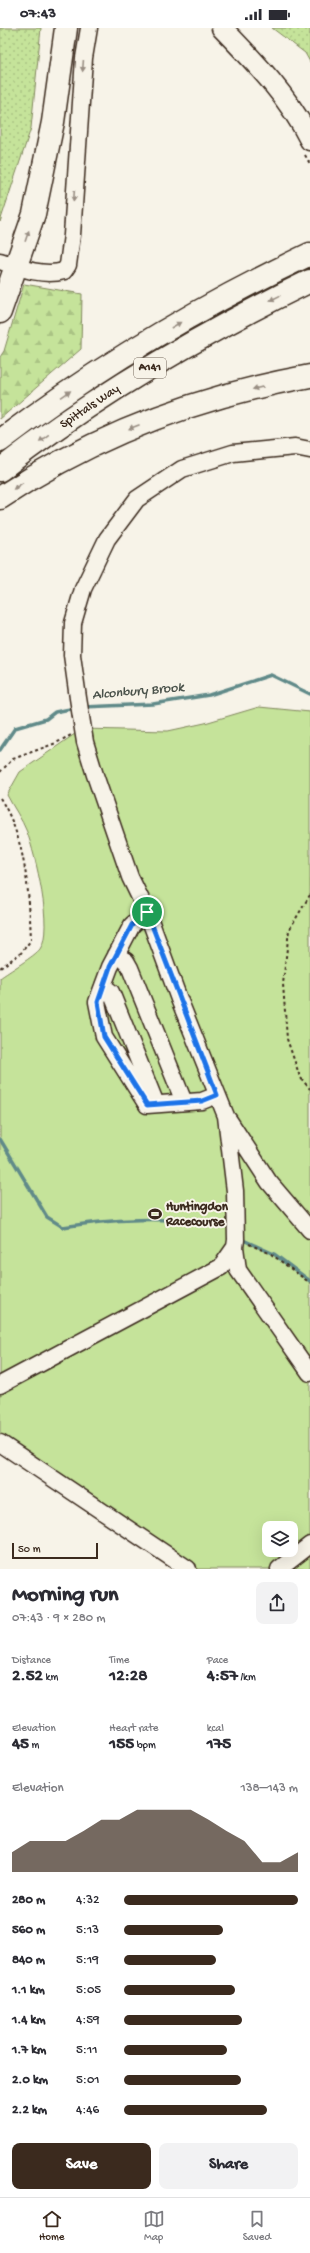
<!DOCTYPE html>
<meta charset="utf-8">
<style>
:root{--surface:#fff;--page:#f2f2f3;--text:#2b2b33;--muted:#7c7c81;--line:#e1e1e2;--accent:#3b2a1e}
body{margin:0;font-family:"Gochi Hand",sans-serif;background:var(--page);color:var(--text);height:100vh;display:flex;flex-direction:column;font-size:15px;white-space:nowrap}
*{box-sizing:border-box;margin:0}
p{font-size:13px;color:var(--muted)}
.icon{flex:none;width:22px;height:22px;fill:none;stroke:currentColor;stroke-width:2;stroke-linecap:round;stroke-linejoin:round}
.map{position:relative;height:1541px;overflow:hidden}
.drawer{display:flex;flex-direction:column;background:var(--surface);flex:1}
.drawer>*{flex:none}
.fabs{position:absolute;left:262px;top:1493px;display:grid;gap:8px}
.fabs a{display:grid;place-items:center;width:36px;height:36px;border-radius:8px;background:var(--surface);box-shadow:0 4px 16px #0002;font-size:20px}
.scale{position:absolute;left:12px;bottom:10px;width:86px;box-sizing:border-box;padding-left:4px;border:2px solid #3b2a1e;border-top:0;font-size:11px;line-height:14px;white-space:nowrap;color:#3b2a1e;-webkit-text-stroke:3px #f7f3e8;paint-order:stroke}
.pin{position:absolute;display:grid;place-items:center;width:34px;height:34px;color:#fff;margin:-17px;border:2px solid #fff;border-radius:50%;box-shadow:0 1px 4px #0007}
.round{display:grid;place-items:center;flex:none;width:42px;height:42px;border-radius:8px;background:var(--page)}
.summary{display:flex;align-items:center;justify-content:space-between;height:68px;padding:0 12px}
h1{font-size:22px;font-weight:800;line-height:30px}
.metrics{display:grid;grid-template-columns:repeat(3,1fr);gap:6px;height:68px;padding:4px 12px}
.metrics div{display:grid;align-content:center}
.metrics b{font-size:17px;font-weight:800}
.metrics small{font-size:11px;font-weight:400}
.metrics p{font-size:11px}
.chart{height:112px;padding:8px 12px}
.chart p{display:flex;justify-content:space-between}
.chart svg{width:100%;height:72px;margin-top:4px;fill:var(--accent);opacity:.7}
.primary-button{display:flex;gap:8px;margin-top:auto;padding:8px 12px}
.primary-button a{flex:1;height:46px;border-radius:8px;background:var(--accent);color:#fff;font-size:16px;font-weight:800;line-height:46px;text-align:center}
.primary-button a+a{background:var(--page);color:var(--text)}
ul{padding:0 12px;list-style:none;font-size:13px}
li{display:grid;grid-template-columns:64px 48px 1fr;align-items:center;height:30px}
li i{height:10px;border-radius:5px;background:var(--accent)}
.status{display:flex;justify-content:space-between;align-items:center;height:28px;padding:0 20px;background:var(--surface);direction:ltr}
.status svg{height:11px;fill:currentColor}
.tab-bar{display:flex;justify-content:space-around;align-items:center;height:56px;border-top:1px solid var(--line);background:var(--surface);font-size:11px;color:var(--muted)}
.tab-bar a{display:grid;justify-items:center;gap:2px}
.tab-bar .on{color:var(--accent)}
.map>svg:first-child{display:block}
</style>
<div class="status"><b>07:43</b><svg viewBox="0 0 49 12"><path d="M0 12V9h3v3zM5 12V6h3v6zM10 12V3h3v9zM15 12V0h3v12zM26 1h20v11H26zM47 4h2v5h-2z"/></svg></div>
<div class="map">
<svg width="310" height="1541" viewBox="0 0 310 1541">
<defs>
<pattern id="grass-dots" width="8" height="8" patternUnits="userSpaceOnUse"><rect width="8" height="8" fill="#c5e39a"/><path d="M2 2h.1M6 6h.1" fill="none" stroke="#aac384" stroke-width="1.8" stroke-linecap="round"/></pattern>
<pattern id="forest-firs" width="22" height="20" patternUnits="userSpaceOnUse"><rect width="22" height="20" fill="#c5e39a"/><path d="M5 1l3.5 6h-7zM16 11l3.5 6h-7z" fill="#aac384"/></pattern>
</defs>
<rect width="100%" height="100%" fill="#f7f3e8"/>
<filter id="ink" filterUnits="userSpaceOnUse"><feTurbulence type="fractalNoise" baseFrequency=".025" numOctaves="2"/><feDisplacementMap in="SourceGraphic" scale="8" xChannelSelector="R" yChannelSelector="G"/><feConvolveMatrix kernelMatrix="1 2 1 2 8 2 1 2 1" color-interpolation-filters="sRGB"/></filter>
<g filter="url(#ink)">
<path fill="url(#grass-dots)" stroke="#80865c" d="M0,0h41l-10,100 -31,94z
M272,0h38v34l-5,-9z"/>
<path fill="url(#forest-firs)" stroke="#80865c" d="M24,256l58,10 -1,55 -81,70v-62l4,-6z"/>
<path fill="#c5e39a" stroke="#80865c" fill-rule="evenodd" d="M259,679l51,5v857h-134l-176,-119v-472c8,-6 35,-22 40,-29 14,-19 -5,-95 -13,-117 -5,-13 -14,-25 -20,-37l13,-23 62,-43 86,2 37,-8zM269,1500h22v22h-22z"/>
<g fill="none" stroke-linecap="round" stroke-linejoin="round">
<path stroke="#608a89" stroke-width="3.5" d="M83,679l70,-3 56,-9 62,-20 39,19
M0,722l15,-22 31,-9 9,-7 20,-4
M0,1111l47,78 16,10c42,-7 110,-12 150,-1
M241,1211l33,15 36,27"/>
<g stroke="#3b2a1e" stroke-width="19">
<path id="minor" d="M0,233c20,7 43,16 64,10l4,-6 4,-30 12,-177 5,-30
M147,884l-15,13 -22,42 -13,35 7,35 43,68 55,-4 15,-6
M116,927l10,6 4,7 54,134
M103,958l8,6 45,112
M228,1091l41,63 41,48
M235,1219l3,23 72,103
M0,1357l221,-118 14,-20 1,-7 -1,-49 -9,-75 -47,-117 -32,-87 -17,-35 -35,-102 -10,-33 -7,-44 -6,-43 1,-32 10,-34 24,-50 30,-40 45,-30 51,-16 62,-6 15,3
M0,1415l188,126
M279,1541l31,-24"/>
</g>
<g stroke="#3b2a1e" stroke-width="23">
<path id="major" d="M222,0c33,34 67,69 88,112"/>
</g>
<g stroke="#3b2a1e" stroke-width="25">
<path id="highway" d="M0,284l34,-98 19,-92 13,-94
M0,413c96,-73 201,-135 310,-187
M0,442c96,-75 201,-136 310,-189
M0,470c93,-62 200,-102 310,-122"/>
</g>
<path stroke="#3b2a1e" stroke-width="2" stroke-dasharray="3 3" stroke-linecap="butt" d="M305,127l5,9
M0,744l13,-13 43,-16 15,-8
M0,770c26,41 29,94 31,142l-10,13 -21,15
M310,867l-21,35 -6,54 4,55 13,38 10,12
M249,1216l22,10 39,29"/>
<use href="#minor" stroke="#f7f3e8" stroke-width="16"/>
<use href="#major" stroke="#f7f3e8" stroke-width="20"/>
<use href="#highway" stroke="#f7f3e8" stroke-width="22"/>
</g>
<defs><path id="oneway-solid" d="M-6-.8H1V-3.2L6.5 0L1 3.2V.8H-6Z"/></defs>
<g fill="#998e83">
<use href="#oneway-solid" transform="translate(83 38) rotate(94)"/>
<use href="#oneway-solid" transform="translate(74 168) rotate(94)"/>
<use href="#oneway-solid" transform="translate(27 208) rotate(-71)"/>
<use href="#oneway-solid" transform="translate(275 270) rotate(154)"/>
<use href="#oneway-solid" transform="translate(176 297) rotate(-30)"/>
<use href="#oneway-solid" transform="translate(258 360) rotate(167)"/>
<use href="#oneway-solid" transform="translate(66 366) rotate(-34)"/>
<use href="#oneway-solid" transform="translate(134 399) rotate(159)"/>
<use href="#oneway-solid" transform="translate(44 410) rotate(144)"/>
<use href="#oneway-solid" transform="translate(18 458) rotate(146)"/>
</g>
</g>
<g fill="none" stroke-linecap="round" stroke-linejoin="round" filter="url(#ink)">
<g stroke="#fff" stroke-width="8">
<path id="route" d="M147,884l70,183 -15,6 -55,4 -43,-68 -6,-35 12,-35 22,-42z"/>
</g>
<use href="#route" stroke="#1a73e8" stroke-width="5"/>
</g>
<defs>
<g id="stadium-bare" transform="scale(1.08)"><path d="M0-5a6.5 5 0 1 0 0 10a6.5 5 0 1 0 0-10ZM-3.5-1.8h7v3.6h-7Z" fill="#3b2a1e" stroke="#f7f3e8" stroke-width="2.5" paint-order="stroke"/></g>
</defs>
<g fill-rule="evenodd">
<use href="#stadium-bare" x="155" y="1186"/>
</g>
<g text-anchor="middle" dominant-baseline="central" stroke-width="4" stroke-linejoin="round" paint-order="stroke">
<rect fill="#f7f3e8" stroke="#73665b" stroke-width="1" x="134" y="330" width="32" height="20" rx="3"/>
<g font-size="12" font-weight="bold" fill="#3b2a1e">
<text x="150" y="340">A141</text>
</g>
<g font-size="13" fill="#3b2a1e" stroke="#f7f3e8">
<text transform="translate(90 379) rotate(-34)">Spittals Way</text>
</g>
<g font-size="13" font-weight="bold" fill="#3b2a1e" stroke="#f7f3e8" text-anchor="start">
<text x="166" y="1179">Huntingdon<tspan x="166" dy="15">Racecourse</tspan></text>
</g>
<g font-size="14" font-style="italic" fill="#4a524b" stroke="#f7f3e8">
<text transform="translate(138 664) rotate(-5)">Alconbury Brook</text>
</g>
</g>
</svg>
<div class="fabs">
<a><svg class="icon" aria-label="layers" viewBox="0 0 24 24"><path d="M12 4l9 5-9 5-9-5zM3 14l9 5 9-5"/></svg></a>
</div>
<div class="scale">50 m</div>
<div class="pin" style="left:147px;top:884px;background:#1e9e55"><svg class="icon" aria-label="arrive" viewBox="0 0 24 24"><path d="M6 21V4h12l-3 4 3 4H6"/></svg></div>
</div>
<section class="drawer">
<div class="summary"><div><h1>Morning run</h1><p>07:43 · 9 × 280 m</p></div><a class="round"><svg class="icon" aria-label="share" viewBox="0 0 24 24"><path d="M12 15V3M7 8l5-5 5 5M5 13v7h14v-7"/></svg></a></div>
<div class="metrics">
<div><p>Distance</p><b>2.52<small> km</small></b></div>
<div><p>Time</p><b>12:28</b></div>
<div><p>Pace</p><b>4:57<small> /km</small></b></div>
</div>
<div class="metrics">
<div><p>Elevation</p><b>45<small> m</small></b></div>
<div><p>Heart rate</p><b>155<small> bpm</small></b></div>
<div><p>kcal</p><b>175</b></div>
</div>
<div class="chart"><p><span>Elevation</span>138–143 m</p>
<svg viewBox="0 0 160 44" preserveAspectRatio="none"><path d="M0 44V32L10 25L20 25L30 25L40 19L50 12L60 12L70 6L80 6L90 6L100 6L110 12L120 19L130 25L140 38L150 38L160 32V44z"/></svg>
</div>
<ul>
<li><b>280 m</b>4:32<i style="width:100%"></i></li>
<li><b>560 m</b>5:13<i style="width:57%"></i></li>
<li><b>840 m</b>5:19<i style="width:53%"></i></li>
<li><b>1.1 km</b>5:05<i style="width:64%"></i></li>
<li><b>1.4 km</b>4:59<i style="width:68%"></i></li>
<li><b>1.7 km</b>5:11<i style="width:59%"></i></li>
<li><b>2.0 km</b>5:01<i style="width:67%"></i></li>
<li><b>2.2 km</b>4:46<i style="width:82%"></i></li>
</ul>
<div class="primary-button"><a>Save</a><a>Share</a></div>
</section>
<nav class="tab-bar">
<a class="on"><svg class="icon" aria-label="home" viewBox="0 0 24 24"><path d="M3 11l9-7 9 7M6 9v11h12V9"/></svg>Home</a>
<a><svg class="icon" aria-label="map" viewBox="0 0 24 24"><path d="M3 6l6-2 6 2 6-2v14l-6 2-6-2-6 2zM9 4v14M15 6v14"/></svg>Map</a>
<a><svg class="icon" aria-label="saved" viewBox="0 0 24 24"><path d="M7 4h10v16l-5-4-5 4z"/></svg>Saved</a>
</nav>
